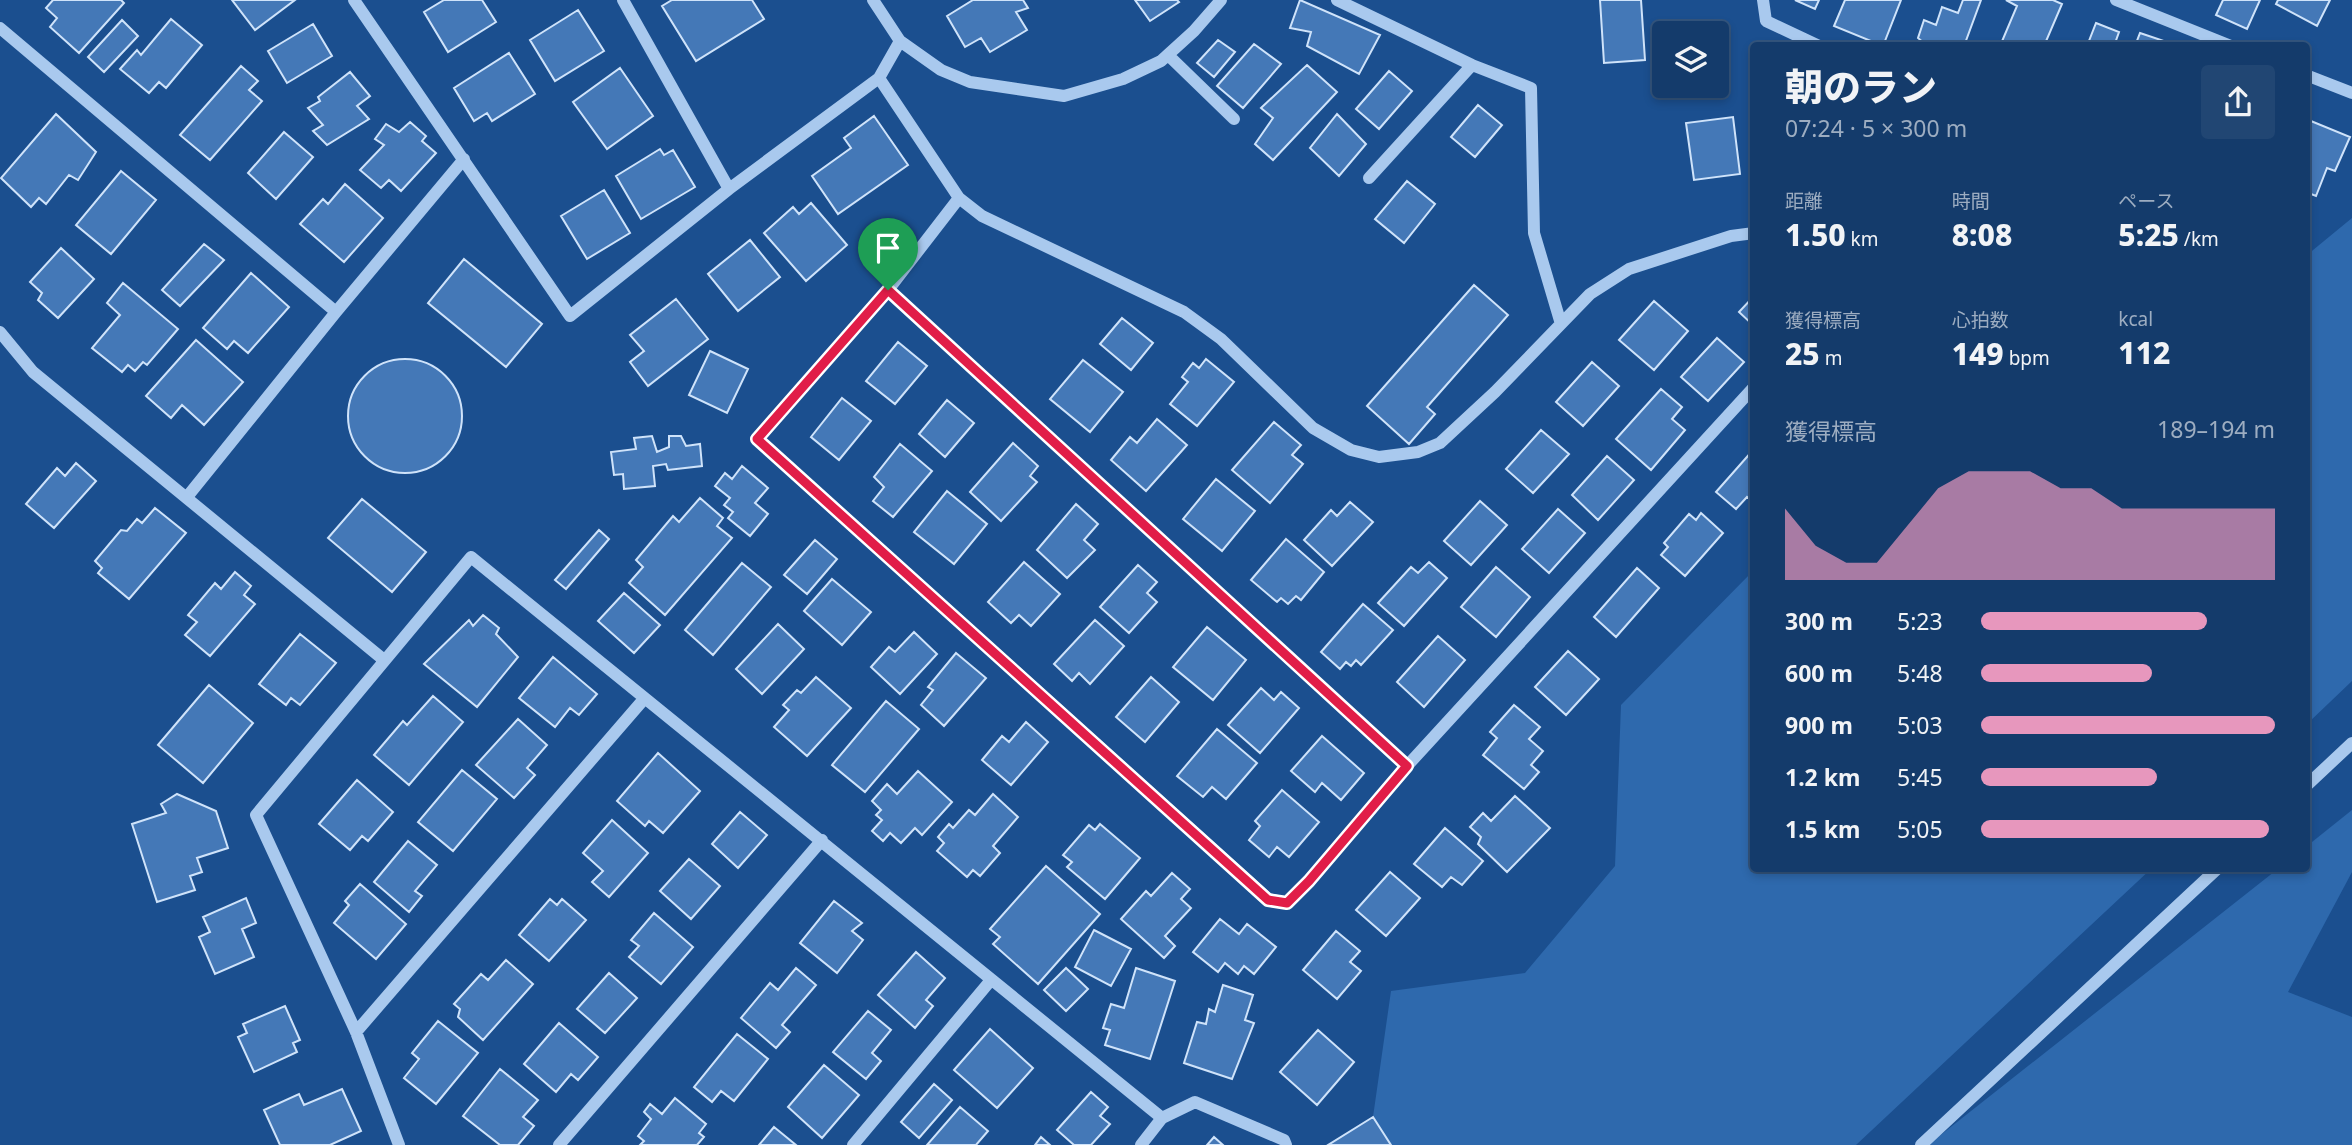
<!DOCTYPE html>
<html lang="ja">
<meta charset="utf-8">
<style>
:root{--surface:#143b6b;--page:#214673;--text:#f1f3f6;--muted:#9dadc1;--line:#33557e;--accent:#e797bd}
body{margin:0;font-family:"Noto Sans","Noto Sans JP",sans-serif;background:var(--page);color:var(--text);height:100vh;display:flex;flex-direction:column;font-size:26px;white-space:nowrap}
*{box-sizing:border-box;margin:0}
p{font-size:23px;color:var(--muted)}
.icon{flex:none;width:38px;height:38px;fill:none;stroke:currentColor;stroke-width:2;stroke-linecap:round;stroke-linejoin:round}
.map{position:relative;flex:1;overflow:hidden}
.sheet{position:absolute;left:1750px;top:42px;width:560px;height:830px;display:flex;flex-direction:column;background:var(--surface);border-radius:7px;box-shadow:0 4px 10px #0003,0 0 0 2px var(--line)}
.sheet>*{flex:none}
.controls{position:absolute;left:1652px;top:21px;display:grid;gap:14px}
.controls a{display:grid;place-items:center;width:77px;height:77px;border-radius:7px;background:var(--surface);box-shadow:0 4px 10px #0003,0 0 0 2px var(--line);font-size:35px}
.pin{position:absolute;display:grid;place-items:center;width:60px;height:60px;color:#fff;margin:-72px -30px;border-radius:50% 50% 50% 0;rotate:-45deg;box-shadow:0 0 7px #0007}
.pin .icon{rotate:45deg}
.round{display:grid;place-items:center;flex:none;width:74px;height:74px;border-radius:7px;background:var(--page)}
.summary{display:flex;align-items:center;justify-content:space-between;height:119px;padding:0 35px}
h1{font-size:38px;font-weight:800;line-height:52px}
.metrics{display:grid;grid-template-columns:repeat(3,1fr);gap:10px;height:119px;padding:7px 35px}
.metrics div{display:grid;align-content:center}
.metrics b{font-size:30px;font-weight:800}
.metrics small{font-size:19px;font-weight:400}
.metrics p{font-size:19px}
.chart{height:196px;padding:14px 35px}
.chart p{display:flex;justify-content:space-between}
.chart svg{width:100%;height:126px;margin-top:7px;fill:var(--accent);opacity:.7}
ul{padding:0 35px;list-style:none;font-size:23px}
li{display:grid;grid-template-columns:112px 84px 1fr;align-items:center;height:52px}
li i{height:18px;border-radius:9px;background:var(--accent)}
.map>svg:first-child{display:block}
</style>
<div class="map">
<svg width="2352" height="1145" viewBox="0 0 2352 1145">
<rect width="100%" height="100%" fill="#1b4f8f"/>
<path fill="#2e69ad" d="M2352,218v463l-45,43v-469z
M1753,571l1,297h398l-296,277h-464l-19,-28 18,-126 134,-18 90,-107 6,-161z
M2352,810v62l-64,120 64,25v128h-424l351,-277h27l1,-22z"/>
<path fill="#4478b7" stroke="#cfe3fa" stroke-width="2" d="M53,0h68l3,3 -45,50 -29,-26 7,-9 -11,-10z
M232,0h63l-40,30z
M444,0h38l14,22 -48,30 -24,-40z
M672,0h80l12,19 -68,42 -34,-55z
M973,0h50l5,8 -12,4 11,18 -37,22 -9,-14 -16,9 -18,-31z
M1135,0h42l2,2 -29,19z
M1300,0l80,35 -21,39 -52,-28 4,-14 -21,-4z
M1600,0h41l4,60 -41,3z
M1795,0h24l-4,9z
M1845,0h56l-18,46 -49,-20z
M1963,0h18l-17,46h-41l1,-3 -6,-5 6,-18 12,5 6,-18 16,6z
M2006,0h47l9,4 -18,42h-44l17,-40z
M2223,0h37l-13,29 -31,-14z
M2278,0h52l-13,26 -41,-22z
M578,10l26,41 -49,30 -25,-41z
M171,19l31,26 -36,43 -7,-6 -10,11 -29,-24 17,-19 4,5z
M122,20l16,16 -34,36 -16,-15z
M2096,23l23,9 -5,14h-27z
M313,24l19,32 -45,27 -19,-32z
M2140,33l27,9 -2,4h-30z
M1218,40l17,12 -21,25 -17,-14z
M1254,44l27,20 -38,44 -26,-22z
M509,53l26,41 -43,27 -5,-8 -13,8 -20,-33z
M1307,65l30,27 -64,68 -18,-16 18,-26 -12,-10z
M241,66l17,15 -9,9 13,11 -52,59 -30,-25z
M620,68l33,48 -46,33 -34,-47z
M1389,71l23,20 -33,38 -23,-20z
M350,72l20,24 -13,10 12,13 -42,26 -14,-14 10,-6 -15,-17 12,-7 -2,-4z
M1478,105l24,20 -27,32 -24,-20z
M56,114l40,38 -18,28 -9,-5 -23,29 -7,-6 -8,9 -30,-29z
M1337,114l29,30 -27,32 -29,-28z
M874,116l34,49 -70,49 -26,-38 39,-28 -7,-10z
M1733,117l7,57 -46,6 -8,-57z
M2306,119l44,18 -15,34 -8,-3 -11,28 -10,-4z
M410,122l16,14 -4,5 14,12 -35,38 -12,-11 -8,8 -21,-18 24,-25 -9,-6 11,-15 13,8z
M284,132l29,25 -37,42 -28,-26z
M660,149l4,6 9,-5 22,37 -54,32 -25,-43z
M121,171l35,29 -45,54 -35,-29z
M1407,181l28,23 -31,39 -29,-24z
M345,184l38,34 -39,44 -44,-38 23,-25 5,5z
M604,190l26,43 -43,26 -26,-43z
M811,203l36,42 -41,36 -42,-48 29,-26 6,7z
M750,240l30,37 -42,34 -30,-37z
M204,244l20,16 -44,46 -18,-16z
M61,248l33,31 -36,39 -20,-18 4,-7 -12,-11z
M464,259l78,65 -36,43 -78,-64z
M251,273l38,34 -41,46 -14,-12 -7,8 -24,-21z
M123,283l55,46 -31,36 -4,-3 -8,9 -7,-6 -6,7 -30,-24 28,-33 -13,-12z
M1474,285l34,30 -81,92 8,7 -26,30 -42,-38z
M1754,296v30l-15,-14z
M676,299l32,40 -60,47 -18,-24 14,-11 -14,-16z
M1654,301l34,30 -34,39 -35,-30z
M1122,318l31,25 -22,27 -31,-26z
M1717,338l27,24 -36,39 -27,-24z
M196,340l47,42 -39,43 -22,-20 -11,13 -25,-22z
M898,342l29,24 -32,38 -29,-23z
M710,351l38,18 -21,44 -38,-18z
M348 416a57 57 0 1 1 114 0a57 57 0 1 1-114 0Z
M1206,359l28,23 -37,44 -27,-22 18,-22 -6,-5 11,-14 6,5z
M1083,360l40,32 -33,40 -40,-33z
M1592,362l27,24 -36,40 -27,-24z
M1661,389l21,18 -10,12 13,11 -34,40 -35,-31z
M842,398l29,23 -32,39 -28,-23z
M947,400l27,23 -29,34 -26,-23z
M1157,419l30,26 -41,46 -35,-31 19,-23 7,6z
M1274,422l27,23 -9,10 11,9 -33,39 -38,-33z
M1541,430l28,24 -36,39 -27,-24z
M652,436l5,16 12,-5v-11h12l5,10 14,-2 2,22 -34,4 -2,-6 -13,2 2,20 -31,3 -1,-15 -9,1 -3,-23 25,-3 -2,-11z
M1013,443l25,23 -8,10 7,6 -36,39 -31,-29z
M900,444l32,27 -39,46 -20,-16 11,-14 -10,-10z
M1754,449v54l-7,-6 -11,12 -20,-17z
M1607,456l27,24 -36,40 -26,-25z
M76,463l20,18 -42,47 -28,-24 31,-36 8,8z
M742,466l26,22 -13,15 13,11 -18,22 -22,-18 5,-6 -9,-7 6,-7 -15,-12 10,-13 7,6z
M1216,479l39,32 -33,40 -39,-32z
M947,491l40,33 -33,40 -40,-32z
M700,498l23,20 -6,8 15,12 -67,77 -36,-32 14,-16 -7,-7 37,-44 6,6z
M362,499l64,53 -34,40 -64,-54z
M1480,501l27,24 -36,40 -27,-24z
M1350,502l23,20 -41,44 -28,-26 27,-30 6,6z
M1076,504l22,20 -14,16 11,10 -28,28 -30,-28z
M155,508l31,25 -57,66 -31,-26 4,-5 -7,-7 26,-31 6,1 10,-12 5,4z
M1558,509l27,24 -36,40 -27,-24z
M1701,513l22,20 -38,43 -24,-21 7,-8 -4,-4 25,-29 7,6z
M599,530l10,9 -43,50 -11,-9z
M1286,539l38,33 -23,28 -5,-4 -8,8 -7,-6 -4,4 -26,-22z
M815,540l22,19 -30,35 -23,-19z
M1024,562l36,32 -29,32 -12,-11 -8,8 -23,-21z
M1429,562l18,16 -43,48 -26,-23 33,-36 7,6z
M742,563l29,24 -58,68 -28,-25z
M1138,565l19,17 -10,11 10,9 -28,31 -29,-26z
M1496,567l34,30 -34,40 -35,-30z
M1637,568l22,20 -43,49 -22,-20z
M235,572l16,14 -7,9 11,9 -45,52 -25,-21 12,-13 -9,-7 27,-32 6,6z
M832,579l39,33 -29,33 -38,-34z
M624,593l36,32 -26,28 -36,-32z
M1363,604l30,26 -32,35 -5,-5 -5,6 -5,-4 -6,7 -19,-17z
M483,615l16,13 -3,6 22,23 -41,50 -53,-43 45,-44 4,6z
M1095,620l29,26 -34,38 -11,-11 -7,8 -18,-17z
M778,624l26,25 -42,45 -26,-25z
M1207,627l39,33 -33,40 -40,-33z
M914,632l23,22 -37,40 -29,-27 18,-20 6,5z
M300,634l36,29 -36,42 -9,-7 -5,7 -27,-21z
M1438,636l27,24 -41,47 -27,-25z
M1568,651l31,28 -33,36 -31,-28z
M956,653l30,25 -42,48 -23,-21 12,-15 -5,-3z
M553,657l44,37 -18,21 -9,-7 -15,19 -36,-29z
M816,677l35,31 -44,48 -33,-29 15,-17 -6,-5 14,-15 4,3z
M1151,677l28,25 -34,40 -29,-25z
M209,685l44,38 -50,60 -45,-38z
M1261,688l13,12 7,-8 18,16 -39,45 -32,-28z
M433,696l30,26 -54,63 -35,-30 29,-34 4,4z
M886,701l33,28 -54,63 -33,-27z
M1514,705l26,22 -11,12 14,12 -12,14 8,7 -15,17 -41,-34 14,-17 -7,-6z
M518,719l29,26 -20,23 8,7 -21,23 -38,-33z
M1026,722l22,20 -37,43 -29,-25 20,-24 7,6z
M1217,729l40,34 -31,36 -14,-12 -9,10 -26,-21z
M1322,736l42,37 -23,27 -19,-17 -7,9 -24,-21z
M658,753l42,38 -37,42 -14,-12 -4,5 -28,-25z
M462,770l35,29 -44,52 -35,-29z
M918,771l34,31 -30,33 -7,-7 -14,15 -11,-10 -7,8 -11,-10 10,-11 -6,-5 5,-5 -9,-9 15,-17 10,10z
M357,780l36,32 -25,29 -6,-5 -12,14 -31,-26z
M1282,790l37,32 -30,35 -12,-10 -8,10 -20,-17 11,-14 -5,-5z
M177,794l39,17 12,37 -31,10 5,14 -12,4 5,14 -38,12 -25,-78 34,-11 -5,-9z
M993,794l25,23 -25,29 7,7 -20,23 -7,-6 -6,7 -30,-26 7,-8 -6,-6 11,-13 4,4 16,-18 6,5z
M1515,796l35,32 -43,44 -29,-28 3,-7 -11,-10 13,-14 8,8z
M740,812l27,23 -29,33 -26,-24z
M612,820l36,33 -39,44 -17,-15 11,-11 -20,-18z
M1100,824l40,34 -35,41 -38,-32 5,-5 -9,-7 26,-30 6,5z
M1445,828l38,33 -21,24 -11,-8 -9,10 -28,-23z
M408,841l29,24 -22,26 7,5 -13,16 -35,-30z
M689,859l31,27 -29,33 -31,-28z
M1046,866l54,48 -62,70 -45,-40 7,-7 -10,-8z
M1390,872l30,26 -34,38 -30,-26z
M1172,873l18,16 -9,10 10,9 -26,28 10,10 -11,12 -43,-39 25,-28 5,5z
M360,884l46,40 -30,35 -42,-36 15,-18 -4,-4z
M246,898l10,25 -14,6 12,28 -39,17 -16,-37 11,-5 -7,-15z
M550,899l7,6 5,-6 24,21 -37,41 -30,-26z
M834,901l28,22 -10,8 11,9 -26,33 -37,-30z
M654,913l39,34 -32,37 -32,-27 10,-11 -8,-6z
M1220,919l19,15 8,-10 29,23 -22,27 -10,-8 -6,8 -13,-11 -7,9 -25,-20z
M1094,930l37,19 -20,37 -36,-19z
M1336,931l24,20 -10,11 11,9 -24,28 -34,-29z
M916,952l29,26 -19,22 7,6 -18,22 -37,-33z
M506,960l27,24 -50,56 -25,-23 2,-8 -6,-5 27,-30 7,6z
M796,968l20,17 -34,40 8,7 -14,16 -35,-30 29,-35 8,7z
M1066,968l22,21 -22,22 -22,-21z
M1136,968l39,13 -25,78 -45,-14 5,-15 -7,-2 8,-24 13,4z
M609,973l28,25 -32,35 -28,-24z
M1223,985l30,10 -8,25 9,3 -22,56 -48,-16 13,-41 9,2 3,-15 6,3z
M285,1006l15,34 -7,3 4,9 -43,20 -16,-35 9,-4 -4,-9z
M868,1011l23,19 -19,23 9,8 -15,18 -33,-27z
M438,1021l40,32 -42,51 -32,-26 15,-19 -7,-6z
M559,1023l39,34 -20,23 -7,-6 -15,18 -32,-28z
M990,1029l43,39 -36,40 -43,-38z
M1318,1030l36,32 -37,43 -37,-33z
M737,1034l31,25 -34,42 -13,-10 -9,11 -18,-15z
M824,1065l35,30 -37,43 -34,-31z
M500,1069l38,31 -15,17 11,9 -16,19h-18l-37,-29z
M934,1084l18,16 -33,38 -18,-16z
M342,1089l19,42 -31,14h-50l-16,-35 35,-16 5,11z
M1091,1092l17,15 -8,9 10,8 -19,21h-17l-17,-15z
M675,1098l31,26 -7,9 5,4 -7,8h-57l4,-4 -6,-5 13,-17 -7,-7 6,-8 12,10z
M960,1107l28,24 -12,14h-49z
M1373,1117l18,28h-63z
M774,1127l22,18h-37z
M1041,1137l9,8h-15z
M1214,1137l9,8h-16z"/>
<g fill="none" stroke-linecap="round" stroke-linejoin="round">
<path stroke="#a9c9ee" stroke-width="12" d="M354,0l216,316 159,-127 150,-111 21,-37
M623,0l106,189
M873,0l27,41 41,29 29,12 94,14 59,-17 38,-18 33,-30 27,-31
M1337,0l135,65 59,23 3,145 27,91
M1763,0l3,21 53,25
M2116,0l115,46
M0,28l336,284
M1168,55l66,64
M2306,75l46,18
M879,78l80,120 23,18 202,96 37,27 92,89 38,22 28,7 39,-5 22,-9 55,-51 95,-98 39,-25 102,-33 23,-3
M1369,178l103,-113
M959,198l-71,92 -131,149 511,460 19,4 22,-22 98,-115 347,-379
M888,290l519,476
M0,332l33,40 351,288
M187,497l149,-185 128,-153
M2306,786l46,-43
M356,1032l288,-333
M399,1145l-43,-113 -100,-217 215,-258 691,561
M559,1145l263,-305
M853,1145l138,-165
M1141,1145l21,-27 33,-16 89,38 2,5
M1921,1145l297,-277"/>
</g>
<g fill="none" stroke-linecap="round" stroke-linejoin="round">
<g stroke="#fff" stroke-width="14">
<path id="route" d="M888,290l519,476 -98,115 -22,22 -19,-3 -21,-19 -490,-442z"/>
</g>
<use href="#route" stroke="#e11d48" stroke-width="9"/>
</g>
</svg>
<div class="controls">
<a><svg class="icon" aria-label="layers" viewBox="0 0 24 24"><path d="M12 4l9 5-9 5-9-5zM3 14l9 5 9-5"/></svg></a>
</div>
<div class="pin" style="left:888px;top:290px;background:#1e9e55"><svg class="icon" aria-label="arrive" viewBox="0 0 24 24"><path d="M6 21V4h12l-3 4 3 4H6"/></svg></div>
<section class="sheet">
<div class="summary"><div><h1>朝のラン</h1><p>07:24 · 5 × 300 m</p></div><a class="round"><svg class="icon" aria-label="share" viewBox="0 0 24 24"><path d="M12 15V3M7 8l5-5 5 5M5 13v7h14v-7"/></svg></a></div>
<div class="metrics">
<div><p>距離</p><b>1.50<small> km</small></b></div>
<div><p>時間</p><b>8:08</b></div>
<div><p>ペース</p><b>5:25<small> /km</small></b></div>
</div>
<div class="metrics">
<div><p>獲得標高</p><b>25<small> m</small></b></div>
<div><p>心拍数</p><b>149<small> bpm</small></b></div>
<div><p>kcal</p><b>112</b></div>
</div>
<div class="chart"><p><span>獲得標高</span>189–194 m</p>
<svg viewBox="0 0 160 44" preserveAspectRatio="none"><path d="M0 44V19L10 32L20 38L30 38L40 25L50 12L60 6L70 6L80 6L90 12L100 12L110 19L120 19L130 19L140 19L150 19L160 19V44z"/></svg>
</div>
<ul>
<li><b>300 m</b>5:23<i style="width:77%"></i></li>
<li><b>600 m</b>5:48<i style="width:58%"></i></li>
<li><b>900 m</b>5:03<i style="width:100%"></i></li>
<li><b>1.2 km</b>5:45<i style="width:60%"></i></li>
<li><b>1.5 km</b>5:05<i style="width:98%"></i></li>
</ul>
</section>
</div>
